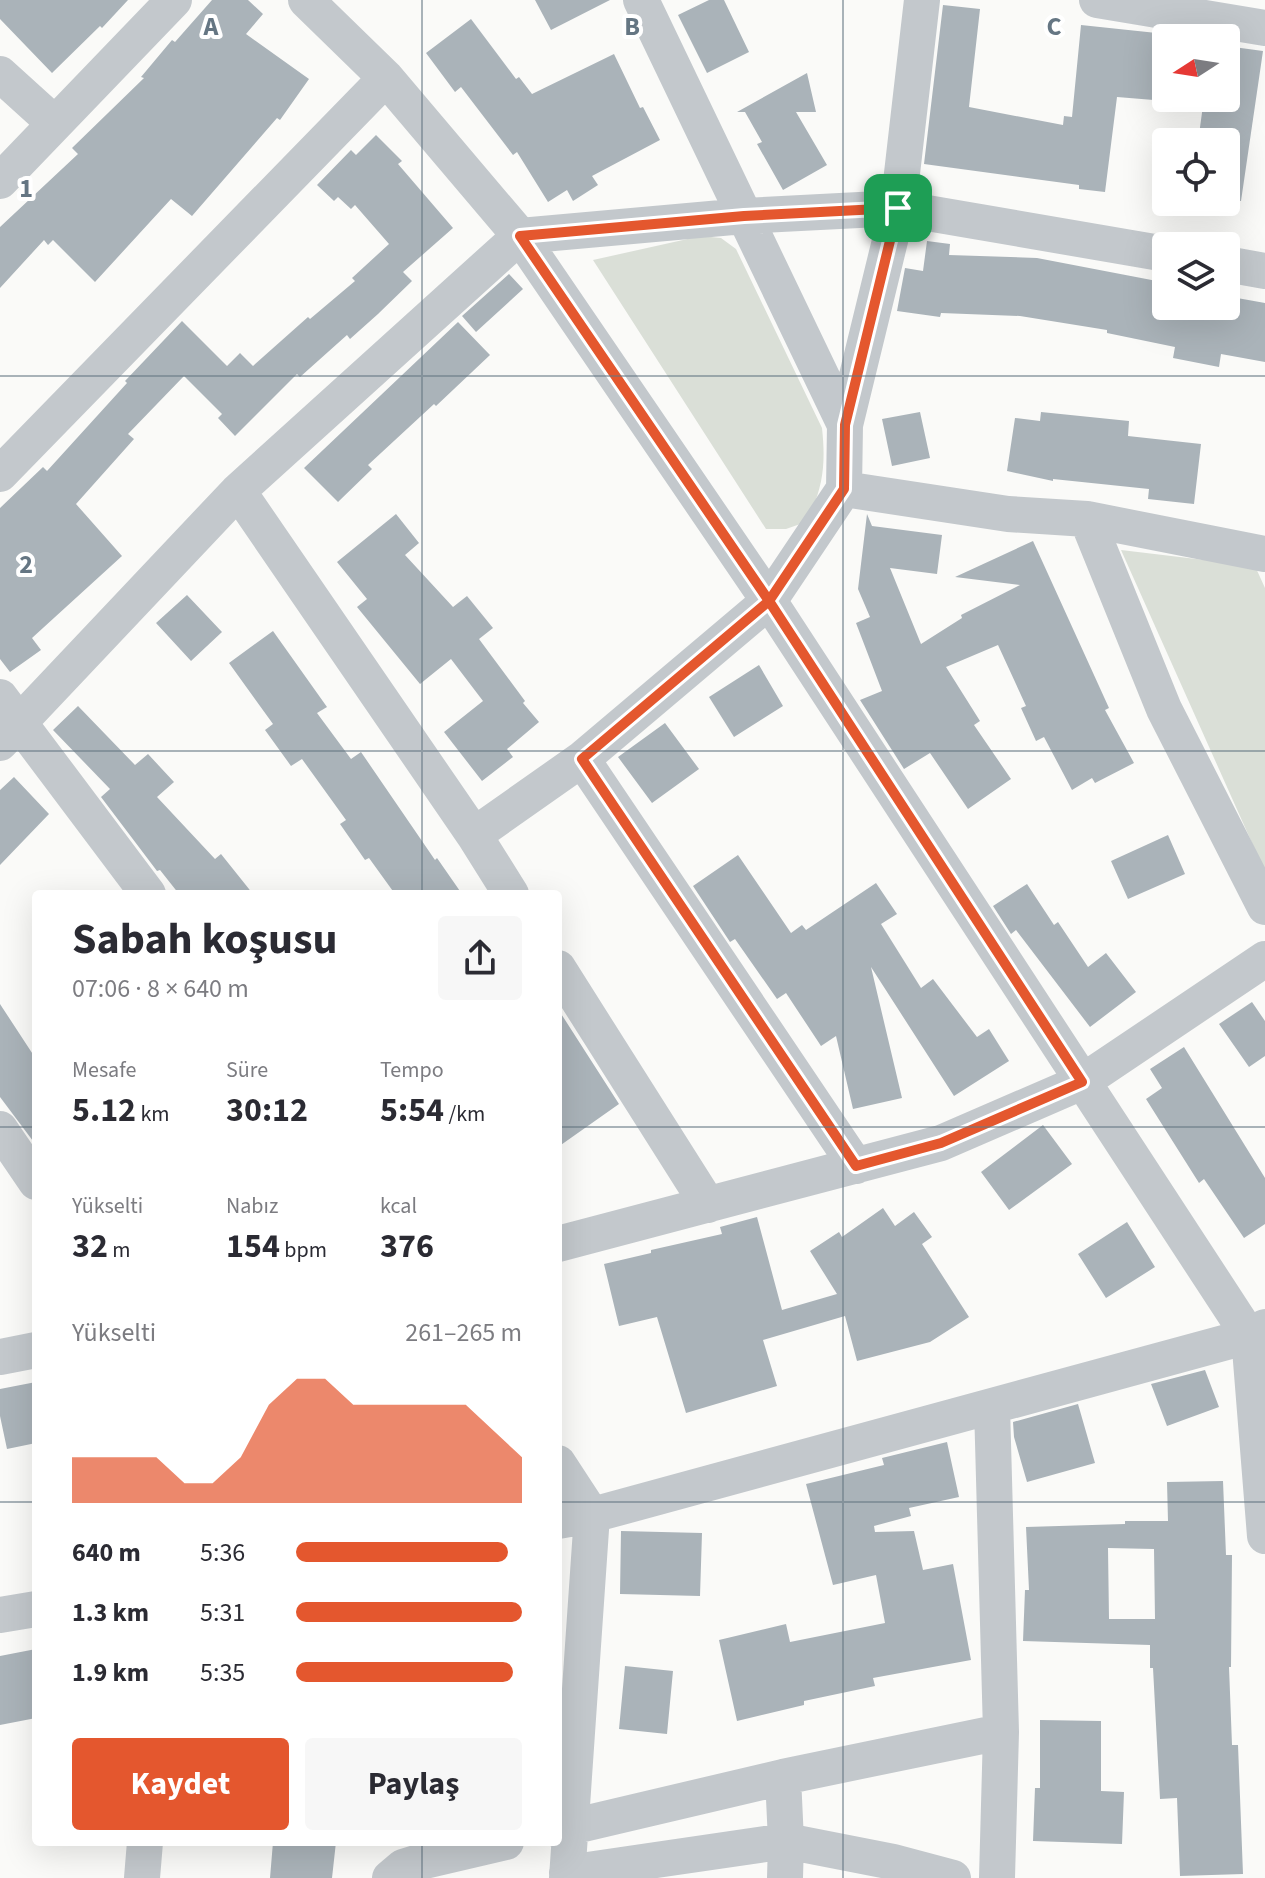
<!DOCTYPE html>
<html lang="tr">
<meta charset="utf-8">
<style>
:root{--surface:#fff;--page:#f7f7f7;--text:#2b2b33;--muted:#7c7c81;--accent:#e4572e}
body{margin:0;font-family:"Source Sans 3",sans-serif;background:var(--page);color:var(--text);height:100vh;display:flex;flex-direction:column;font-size:30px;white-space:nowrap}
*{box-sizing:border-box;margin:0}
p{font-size:26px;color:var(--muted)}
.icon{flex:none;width:44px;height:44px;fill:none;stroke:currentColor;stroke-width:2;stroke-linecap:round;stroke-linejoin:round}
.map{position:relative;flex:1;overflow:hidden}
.sheet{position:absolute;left:32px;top:890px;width:530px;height:956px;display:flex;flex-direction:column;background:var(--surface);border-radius:8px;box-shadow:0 8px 32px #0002}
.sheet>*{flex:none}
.needle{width:52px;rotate:258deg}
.fabs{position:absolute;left:1152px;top:24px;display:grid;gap:16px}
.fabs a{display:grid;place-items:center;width:88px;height:88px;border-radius:8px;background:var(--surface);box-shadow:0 8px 32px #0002;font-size:40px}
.pin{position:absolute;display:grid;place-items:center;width:68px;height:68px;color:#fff;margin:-34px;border-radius:16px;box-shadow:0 4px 12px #0006}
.round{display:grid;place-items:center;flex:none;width:84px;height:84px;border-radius:8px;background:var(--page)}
.head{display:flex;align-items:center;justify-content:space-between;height:136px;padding:0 40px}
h1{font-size:44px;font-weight:700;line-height:60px}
.stats{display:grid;grid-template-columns:repeat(3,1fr);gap:12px;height:136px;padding:8px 40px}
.stats div{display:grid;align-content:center}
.stats b{font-size:34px;font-weight:700}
.stats small{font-size:22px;font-weight:400}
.stats p{font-size:22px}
.chart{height:224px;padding:16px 40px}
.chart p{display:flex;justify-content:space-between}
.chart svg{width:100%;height:144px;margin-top:8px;fill:var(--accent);opacity:.7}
.button{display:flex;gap:16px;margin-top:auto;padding:16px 40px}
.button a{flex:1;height:92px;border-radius:8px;background:var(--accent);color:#fff;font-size:32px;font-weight:700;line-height:92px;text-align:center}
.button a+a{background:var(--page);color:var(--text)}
ul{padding:0 40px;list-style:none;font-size:26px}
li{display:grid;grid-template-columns:128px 96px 1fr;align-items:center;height:60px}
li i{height:20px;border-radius:10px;background:var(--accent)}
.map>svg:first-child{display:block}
</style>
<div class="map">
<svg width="1265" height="1878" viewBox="0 0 1265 1878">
<rect width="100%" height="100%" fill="#fafaf8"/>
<path fill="#dadfd7" d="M701,236l20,2 15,11 86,179c4,37 1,61 -16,94l-20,7h-20l-173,-269z
M1121,550l134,16 10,22v284z"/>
<path fill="#aab3b9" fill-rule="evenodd" d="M0,0h128l-26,28 -2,-2 -48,47 -52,-54z
M212,0h36l15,14 -17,20 63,45 -29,41 -3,-2 -85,98 -21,-17 -76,83 -42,-42 -5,5 -4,-5 -44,48v-61l78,-73 -6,-6 72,-70 -3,-1 31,-37 3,2z
M535,0h75l-59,30z
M709,0h15l25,52 -42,21 -29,-58z
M943,5l37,4 -11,98 94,18 1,-9 8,1 9,-92 85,9v67l-49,-4 -12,95 -26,-3v-4l-155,-21z
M471,19l45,60 3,-2 13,17 82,-40 26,54 3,-1 17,33 -68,36 6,9 -25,16 -6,-11 -19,12 -31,-50 -4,3 -52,-68 -6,5 -29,-39z
M1226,46l37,5 -22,150 -15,-1v-58h-28l6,-44h22z
M807,73l9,39h-20l31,53 -44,25 -26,-46 5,-2 -17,-30h-8z
M376,135l26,26 -4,3 55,64 -50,44 9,9 -34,33 -28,25 -3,-4 -47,42 -3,-3 -62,62 -17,-18 4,-4 -38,-38 -56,58 6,5 -58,65 46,52 -90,82 9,12 -31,22 -10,-13v-151l43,-41 4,4 80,-88 -2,-2 57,-60 45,45 13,-13 13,13 55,-49 2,2 45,-38 -3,-3 37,-34 -34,-39 -4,4 -13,-12 -4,4 -17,-16 34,-35 5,5z
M927,241l23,3 -1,11 88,3 125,24 -5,24h69v-10l39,7v59l-44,-8 -2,13 -46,-9 2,-11 -68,-14v-3l-87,-14 -79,-3 -1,4 -43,-6 8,-43 18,3z
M509,274l14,15 -47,43 -14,-16z
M458,322l32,33 -54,51 -2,-2 -66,61 4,4 -34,33 -34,-34z
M920,412l10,46 -38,8 -10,-47z
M1041,412l88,9 -1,15 73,8 -7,60 -46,-5 1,-10 -96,-10v2l-46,-10 8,-53 25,3z
M396,514l23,29 -14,12 48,52 14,-11 26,32 -14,11 46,62 -2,2 16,19 -32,27 6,8 -31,24 -38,-49 39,-31 -32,-42 -31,25 -63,-77 10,-8 -30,-37z
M867,514l5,12 70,9 -5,39 -47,-6 31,76 41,-26 -1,-3 59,-30 -65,-8 78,-36 76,167 -4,2 29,53 -39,20 -3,-5 -20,12 -28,-53 -8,4 -15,-33 5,-2 -28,-61 -52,22 34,54 -6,4 37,54 -43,30 -38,-56 -26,16 -44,-69 22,-9 -26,-68 14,-6 -12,-28z
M187,595l35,37 -31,29 -35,-38z
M273,631l54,76 -10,6 34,46 10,-7 74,108 2,-2 25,36h-67l-26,-36 -4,2 -25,-36 6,-4 -44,-61 -11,7 -26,-36 8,-6 -44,-61z
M759,665l24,41 -49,31 -25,-40z
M78,706l57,59 13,-11 26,28 -17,15 58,62 6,-5 32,40h-74l-19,-24 -3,1 -56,-74 9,-8 -57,-59z
M665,723l34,46 -47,34 -34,-46z
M14,777l35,37 -49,51v-75z
M1168,835l17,39 -57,25 -17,-38z
M738,855l53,78 11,-8 4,5 70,-47 21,31 -16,10 40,64 12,-9 44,58 12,-8 20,32 -55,35 -83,-129 31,131 -49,11 -17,-73 -15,10 -35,-53 -9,6 -42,-60 -5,3 -37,-56z
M1027,884l27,41 4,-3 30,45 18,-14 30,39 -46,35 -74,-97 -5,4 -18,-28z
M1252,1002l13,19v35l-16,11 -30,-43z
M0,1004l36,55v86l-36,-48z
M558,1009l61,95 -61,43z
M1184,1047l81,131v46l-21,14 -40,-59 -5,4 -53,-84 16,-11 -12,-19z
M1043,1125l29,39 -63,46 -28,-38z
M883,1208l12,18 19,-14 18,25 -10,7 47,73 -39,25 -73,19 -12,-45 -82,24 14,46 -91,27 -29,-96 -38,9 -15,-62 47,-11v-3l71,-16 -2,-7 37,-10 25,93 55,-16 -27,-43 29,-19 3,5z
M1127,1222l28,45 -49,31 -28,-44z
M1205,1370l14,37 -52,19 -16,-42z
M36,1382v61l-29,6 -7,-33v-27z
M1078,1404l17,59 -68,19 -13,-45 -1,-15z
M947,1442l12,55 -50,11 2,8 -37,10 1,6 39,-1 9,39 30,-6 18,96 -98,18 2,8 -71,15v4l-67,16 -18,-81 67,-16 4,18 95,-19 -9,-48 -43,10 -27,-101 78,-19 -2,-7z
M1223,1481l3,74h6l-1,112h-2l3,78h6l5,129 -63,2 -3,-78 -17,1 -7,-131h-3v-23l-127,-4 2,-51h4l-3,-63 99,-3v-3h43l-1,-39zM1108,1548l46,1 1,70h-46z
M621,1531l81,2 -2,63 -80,-2z
M36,1649v69l-36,7v-69z
M625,1666l48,5 -6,63 -48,-5z
M1040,1720l61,1v70l23,1 -2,52 -89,-3 2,-53h5z
M273,1842h63l-4,36h-62z"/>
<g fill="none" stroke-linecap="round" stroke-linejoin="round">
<path stroke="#c3c8cc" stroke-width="36" d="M306,0l80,78 134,158 249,365 480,735 16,200
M641,0l204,425
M1097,0l168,28
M0,74l53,48
M0,181l174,-181
M1226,264l39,7
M0,474l386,-396
M844,489l164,25 79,5 178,35
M238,491l236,344 37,59
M1087,519l77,190 101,198
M0,697l148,197
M0,743l238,-252 282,-255 224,-20 154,-8 268,46
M582,759l274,407
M474,835l108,-76 187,-158 75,-112 1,-64 53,-217 24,-208
M558,968l150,237
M0,1129l36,53
M558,1244l383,-101 141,-61 183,-123
M0,1357l36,-7
M992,1406l9,326 -4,146
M558,1463l34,52 -25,363
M558,1521l34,-6 657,-179 16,-9
M0,1615l36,-6
M783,1777l3,64 -1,37
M558,1830l225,-53 218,-45
M567,1873l219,-32 107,21 60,16
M142,1878l3,-36
M390,1878l13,-11 13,-4 90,-21"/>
</g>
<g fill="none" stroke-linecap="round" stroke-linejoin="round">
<g stroke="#fff" stroke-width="16">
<path id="route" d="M898,208l-53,217 -1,64 -75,112 -187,158 274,407 85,-23 141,-61 -313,-481 -249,-365 224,-20 154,-8"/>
</g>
<use href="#route" stroke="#e4572e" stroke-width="10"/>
</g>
<path fill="none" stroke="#657683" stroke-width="2" stroke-opacity="0.55" d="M422,0v894M843,0v1878M0,376h1265M0,751h1265M0,1127h36M558,1127h707M0,1502h36M558,1502h707M422,1842v36"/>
<g font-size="26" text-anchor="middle" font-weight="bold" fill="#657683" stroke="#fff" stroke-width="8" stroke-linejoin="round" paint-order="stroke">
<text x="211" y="35">A</text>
<text x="632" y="35">B</text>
<text x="1054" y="35">C</text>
<text x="26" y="197">1</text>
<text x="26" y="573">2</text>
</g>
</svg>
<div class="fabs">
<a><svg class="needle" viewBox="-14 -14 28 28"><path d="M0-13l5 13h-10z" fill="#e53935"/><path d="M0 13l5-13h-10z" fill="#7c7c81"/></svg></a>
<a><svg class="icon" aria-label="locate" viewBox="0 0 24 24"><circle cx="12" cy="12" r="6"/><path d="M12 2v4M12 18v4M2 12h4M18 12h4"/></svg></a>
<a><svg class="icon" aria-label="layers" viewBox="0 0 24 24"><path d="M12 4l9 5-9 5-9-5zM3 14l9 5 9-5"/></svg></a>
</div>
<div class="pin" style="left:898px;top:208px;background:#1e9e55"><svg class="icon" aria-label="arrive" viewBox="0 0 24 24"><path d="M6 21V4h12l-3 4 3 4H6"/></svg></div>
<section class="sheet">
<div class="head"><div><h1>Sabah koşusu</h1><p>07:06 · 8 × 640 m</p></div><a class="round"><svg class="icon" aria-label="share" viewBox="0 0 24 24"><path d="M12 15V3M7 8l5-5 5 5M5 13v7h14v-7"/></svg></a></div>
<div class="stats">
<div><p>Mesafe</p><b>5.12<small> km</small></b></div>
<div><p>Süre</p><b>30:12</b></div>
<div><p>Tempo</p><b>5:54<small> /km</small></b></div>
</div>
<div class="stats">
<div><p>Yükselti</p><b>32<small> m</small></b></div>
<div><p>Nabız</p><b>154<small> bpm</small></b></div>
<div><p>kcal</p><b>376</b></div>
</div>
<div class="chart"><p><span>Yükselti</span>261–265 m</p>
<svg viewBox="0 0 160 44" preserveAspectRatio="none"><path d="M0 44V30L10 30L20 30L30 30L40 38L50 38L60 30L70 14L80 6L90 6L100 14L110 14L120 14L130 14L140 14L150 22L160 30V44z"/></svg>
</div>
<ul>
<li><b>640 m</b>5:36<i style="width:94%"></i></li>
<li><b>1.3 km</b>5:31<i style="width:100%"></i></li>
<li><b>1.9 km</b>5:35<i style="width:96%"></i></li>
</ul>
<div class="button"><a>Kaydet</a><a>Paylaş</a></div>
</section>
</div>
